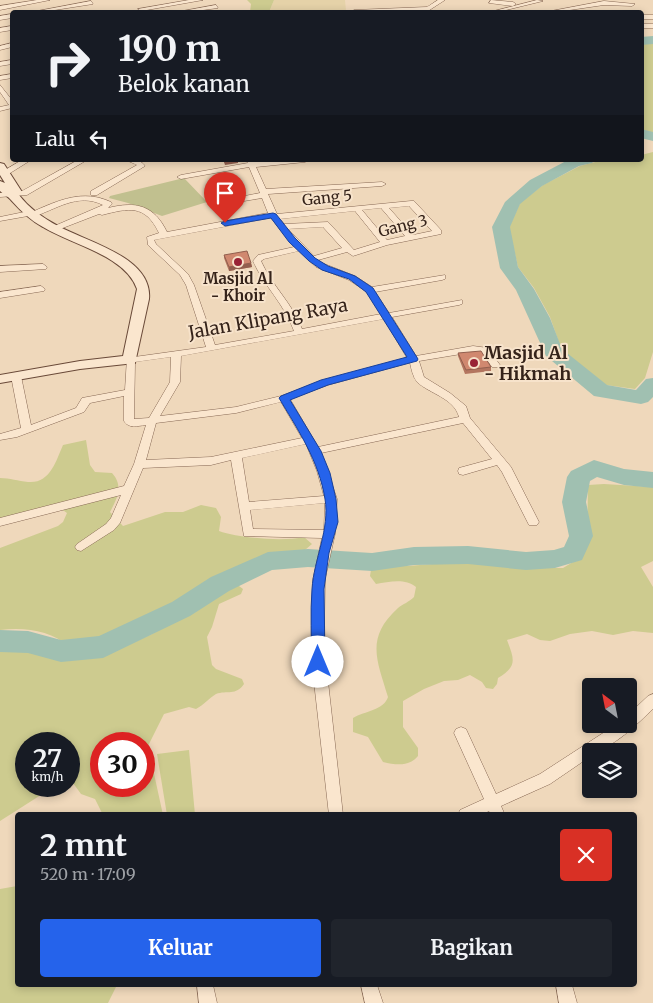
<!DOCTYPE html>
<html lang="id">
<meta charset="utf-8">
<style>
body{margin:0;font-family:Merriweather,serif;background:#20242c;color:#f1f3f6;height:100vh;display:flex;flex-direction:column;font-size:19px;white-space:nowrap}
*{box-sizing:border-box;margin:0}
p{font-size:16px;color:#9ea1a6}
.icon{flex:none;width:28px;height:28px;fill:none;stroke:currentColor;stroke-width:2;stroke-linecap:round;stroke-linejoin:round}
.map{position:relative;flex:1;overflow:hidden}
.drawer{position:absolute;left:15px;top:812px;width:622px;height:175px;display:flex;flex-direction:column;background:#171b24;border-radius:5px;box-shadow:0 2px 8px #0003}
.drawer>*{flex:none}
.banner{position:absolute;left:10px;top:10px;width:634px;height:152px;border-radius:5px;box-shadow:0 2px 8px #0003;background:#171b24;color:#f1f3f6;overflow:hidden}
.needle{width:32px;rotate:328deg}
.tools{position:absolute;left:582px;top:678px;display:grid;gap:10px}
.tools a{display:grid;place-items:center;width:55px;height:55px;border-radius:5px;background:#171b24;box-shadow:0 2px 8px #0003;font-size:25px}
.speed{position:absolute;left:15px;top:732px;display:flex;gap:10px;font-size:25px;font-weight:700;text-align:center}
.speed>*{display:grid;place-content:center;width:65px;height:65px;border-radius:50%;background:#171b24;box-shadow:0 2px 8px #0003;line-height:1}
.speed small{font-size:12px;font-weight:400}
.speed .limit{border:8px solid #d22;background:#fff;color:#111}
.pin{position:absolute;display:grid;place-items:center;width:42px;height:42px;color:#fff;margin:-51px -21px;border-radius:50% 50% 50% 0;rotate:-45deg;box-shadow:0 0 5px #0007}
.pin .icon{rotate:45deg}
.me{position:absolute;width:55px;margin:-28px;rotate:0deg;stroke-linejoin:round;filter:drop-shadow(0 0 4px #0008)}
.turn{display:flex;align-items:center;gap:18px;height:105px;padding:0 25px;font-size:22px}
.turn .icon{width:65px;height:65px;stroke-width:2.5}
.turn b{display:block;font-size:35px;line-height:42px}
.then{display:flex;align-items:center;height:48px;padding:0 25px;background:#0003;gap:10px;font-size:19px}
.round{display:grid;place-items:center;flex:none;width:52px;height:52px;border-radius:5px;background:#20242c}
.summary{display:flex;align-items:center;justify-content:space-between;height:85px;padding:0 25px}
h1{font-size:30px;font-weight:700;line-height:38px}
.cta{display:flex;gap:10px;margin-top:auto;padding:10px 25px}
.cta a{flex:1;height:58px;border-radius:5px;background:#2563eb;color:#fff;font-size:20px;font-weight:700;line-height:58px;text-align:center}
.cta a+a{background:#20242c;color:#f1f3f6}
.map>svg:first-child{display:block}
</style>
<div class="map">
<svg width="653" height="1003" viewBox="0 0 653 1003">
<rect width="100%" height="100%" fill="#efd8bb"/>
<path fill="#e5d2a8" d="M274,0H345L346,11L269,12Z"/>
<path fill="#cdcb8f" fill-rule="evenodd" d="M247,0H274L269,12H250L251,4Z
M641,43H653V133L641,129Z
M653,152V352L645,378L635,389L606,385L562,351L550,317L534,288L518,267L509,228L520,203L543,185L580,166L603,160H641V155Z
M86,440L90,465L95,472L112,473C124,486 117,499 110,512L123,526L165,512H183L201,505L216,508L221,517L219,531C239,538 283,542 304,537L312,544L305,550L270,557L248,564L162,611L99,641L69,647C51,630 24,627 0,630V548L58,526L63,522L67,513L54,504L0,519V478C10,478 18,481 28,482C50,484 56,461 63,445Z
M604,484L653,487V561L641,567L653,587V633L633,631L613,635L592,631L570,634L550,641L540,640L527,634L507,640C514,659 518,666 498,678L497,684L493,689L486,688L482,682L470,675L458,680L444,681L424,689L403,701V727L418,748V756C409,767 396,765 383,762L368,737L353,732V718C365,711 384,710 388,697C377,660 365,638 398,608C403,604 409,602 414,597L416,587C405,578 389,582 376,584L370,576L371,570L382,564L408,566L457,562L509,564L521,568H563L578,559L587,541L588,485Z
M235,583L243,589L241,594L219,604L212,627L207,637L212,665L216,669L242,679L244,684C236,696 227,690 216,694C209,698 204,705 196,709L189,707L164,714L148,746L163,815H103L95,799L81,794L73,783L69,782V744H26V786H55L0,821V651L25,650L68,656L91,654L132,643L152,634L228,584ZM101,744H144V786H101Z
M189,750L195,815H167L157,754Z
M17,886L18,985H117L108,1003H0V889Z"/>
<path fill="#c1c08f" d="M184,178L207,202L162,216L128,203L109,198L110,196Z"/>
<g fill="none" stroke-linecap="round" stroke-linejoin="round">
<path fill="#a0c0b1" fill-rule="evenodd" d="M653,36V44L641,45V37Z
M641,129L653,132V141L641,138Z
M568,160H595L592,163L579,166L542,186L520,204L510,227L518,267L534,289L550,318L562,349L607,385L636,390L646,379L653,378V397L648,402L641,404L594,396L546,356L516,290L500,268L492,227L505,202L530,180Z
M594,460L624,469L653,472V488L624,485L597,477L590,481L586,502L593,536L582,560L555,568L526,570L468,564L414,565L372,571L308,567L272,570L229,591L190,616L103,658L61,662L28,653L0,652V630L28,631L61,640L99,636L172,602L211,577L268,552L308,549L372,553L414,547L468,546L526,552L554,550L564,547L569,536L562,502L567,477L571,471Z"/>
<defs>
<path id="street" d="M37,0H50L0,10V6Z
M189,0H203L141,11L138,9Z
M438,0H445L428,11L351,12L354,10L427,7Z
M491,0L513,2L516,4L513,6L489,3Z
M537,0L543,1L498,12H490Z
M91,1L93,4L42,12H32Z
M604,1L635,4L632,6L604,5L556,12H546Z
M216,5L218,8L188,12H177Z
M12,14V18L0,20V16Z
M641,15H653V19H641Z
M641,24H653V28H641Z
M12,26V30L0,32V28Z
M12,43V47L0,50V46Z
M12,60V64L0,66V62Z
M12,74V78L0,80V76Z
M0,85L12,100V108L0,111V107L9,105L0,92Z
M22,160H31L7,175L0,173Z
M78,160H87L27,195L0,197V193L22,191Z
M126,160C134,160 140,159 145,166L97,195H91V191L137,165Z
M246,160H254L255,162L309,160L305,162L256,167L266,189L382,182L386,184L382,186L268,194L277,214L411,201H414L441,230V234L387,245L353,256L347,252L318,260L322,263L355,276L372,287L445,275V279L442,280L375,292L389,313L462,300V304L459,305L392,317L416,356L473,346L488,348L500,365L498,367H492L482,353L473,352L419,361L424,377L450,393L466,406L470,418L511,467L539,522L537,525H529L502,472L497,465L463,475L459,474L458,471L459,468L492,459L463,423L321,453L337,499L335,534L325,579L324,646L343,815H329L311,655L313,579L322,538L244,536L231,460L211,465L143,468L120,523L114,530L81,551L77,550L75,547L77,544L106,524L111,518L121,495L0,526V518L124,486L134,464L146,425C137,426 129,429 124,421V396L90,403L84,412L17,437L0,440V434L21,428L11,376L13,374L16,373L21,376L31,425L76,408L82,398L125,390L127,358L206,347L186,285L180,275L148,245L147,237L159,233C145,204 129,208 102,215L99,214L55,231H52V227L103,205C77,192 56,210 32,217L28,216L0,221V217L29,211L32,212C59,200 83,189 111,202L112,204L108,208C136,201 154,205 167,232L268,213L262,198L214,206L210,204L214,202L260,193L249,167L181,179L177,177L181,175L248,163ZM409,206L432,231L413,235L389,208ZM381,208L405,236L387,240L362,210ZM355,211L380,242L354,250L328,222L284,224L280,219ZM271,218L294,247L258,255L253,261C264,286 285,305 294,331L215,345L194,285L188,274L156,244L154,240ZM323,227L342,248L314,256L288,229ZM299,251L316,267L349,280L367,292L381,314L302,329C293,304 272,286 261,261L264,259ZM384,319L407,358L322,381L281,396L236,407L160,416L180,382L181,356ZM171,357L170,382L149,418L134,419L135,362ZM410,363C411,368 413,377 417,382C430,394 454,398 459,417L318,447L290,399L328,385ZM281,402L302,438L211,457L146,460L156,423L236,413ZM306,444L317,471L324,496L249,502L242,458ZM325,503L324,530L253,529L250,510Z
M43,264L47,267L46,269L0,272V266Z
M41,286L45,289L44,291L0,298V292Z
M653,694V709C639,722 611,751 591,751V756L550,784L501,806L505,815H491L489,811L481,815H458L460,810L484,799L454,733L456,729L461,727L466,729L496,794L540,774L617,724H629V714L648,696Z
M197,985H213L217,1003H199Z
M361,985H377L383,1003H365Z
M556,985H572L577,1003H559Z"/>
<path id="secondary" d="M0,163L4,164L22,192L19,195C29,208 43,218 58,226C87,242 153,257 149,299L135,363L80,369L0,383V375L80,361L123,356L137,289C125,255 72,245 43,227C30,220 21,211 11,200C8,196 4,195 0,191V181L5,183L0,175Z"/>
</defs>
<use href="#street" stroke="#876854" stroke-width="1"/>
<use href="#secondary" stroke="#694938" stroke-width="2"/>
<use href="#street" fill="#fae6ce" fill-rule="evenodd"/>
<use href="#secondary" fill="#fae6ce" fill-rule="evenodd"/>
</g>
<path fill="#b3755f" d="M224,255L251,263L252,267L229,271L224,258Z
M458,353L491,367V371L465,374L458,356Z"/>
<path fill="#925f4e" d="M235,160H238V163L225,165L224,162Z
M251,263L252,267L229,271V267Z"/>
<path fill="#d0886f" stroke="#925f4e" d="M223,160H235L224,162Z
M247,251L251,263L229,267L224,255Z
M481,351L491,367L466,370L458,353Z"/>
<path fill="#2563eb" stroke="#184099" d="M273,213L276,214L295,238L315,258L328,266L355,276L373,288L418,359L417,361L328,385L290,400L321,451L330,473L336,499L338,522L329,553L324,589L325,662L323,666L318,667L313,666L311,662C312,638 310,613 312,589C314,559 330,529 325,499C319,461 298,430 279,398L281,396L321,380L407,357L366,292L349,279L322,270L309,261L289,242L271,218L225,226L221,223L225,221Z"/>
<g fill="#992235" stroke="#f7e3cb" stroke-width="2">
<circle cx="238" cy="262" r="5"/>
<circle cx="474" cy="363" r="5"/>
</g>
<g text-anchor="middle" stroke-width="4" stroke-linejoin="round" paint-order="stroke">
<g font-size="15" fill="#35231a" stroke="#f7e3cb">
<text transform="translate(327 198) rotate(-6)" y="5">Gang 5</text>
<text transform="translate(403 226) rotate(-14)" y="5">Gang 3</text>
</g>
<g font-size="15" font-weight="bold" fill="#35231a" stroke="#f7e3cb">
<text x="238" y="284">Masjid Al<tspan x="238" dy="17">- Khoir</tspan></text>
</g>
<g font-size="18" fill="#35231a" stroke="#f7e3cb">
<text transform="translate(268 319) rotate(-10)" y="6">Jalan Klipang Raya</text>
</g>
<g font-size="18" font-weight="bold" fill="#35231a" stroke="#f7e3cb" text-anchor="start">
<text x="484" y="359">Masjid Al<tspan x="484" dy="21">- Hikmah</tspan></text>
</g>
</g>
</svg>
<div class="tools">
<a><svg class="needle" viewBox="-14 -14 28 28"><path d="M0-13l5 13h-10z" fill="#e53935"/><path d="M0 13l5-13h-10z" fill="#9ea1a6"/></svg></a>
<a><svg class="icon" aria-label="layers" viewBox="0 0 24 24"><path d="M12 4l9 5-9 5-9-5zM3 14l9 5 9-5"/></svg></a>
</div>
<div class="speed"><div>27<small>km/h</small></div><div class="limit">30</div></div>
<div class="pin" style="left:225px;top:223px;background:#d93025"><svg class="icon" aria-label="arrive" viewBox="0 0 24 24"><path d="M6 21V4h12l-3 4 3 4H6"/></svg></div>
<svg class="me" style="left:318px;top:662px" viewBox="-20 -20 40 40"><circle r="19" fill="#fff"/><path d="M0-13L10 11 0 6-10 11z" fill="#2563eb"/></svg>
<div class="banner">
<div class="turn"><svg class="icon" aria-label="right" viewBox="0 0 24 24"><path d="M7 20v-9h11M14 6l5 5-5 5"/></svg><div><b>190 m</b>Belok kanan</div></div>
<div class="then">Lalu<svg class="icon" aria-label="left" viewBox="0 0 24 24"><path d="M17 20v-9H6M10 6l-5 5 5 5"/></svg></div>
</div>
<section class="drawer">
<div class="summary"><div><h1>2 mnt</h1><p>520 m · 17:09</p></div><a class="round" style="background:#d93025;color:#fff"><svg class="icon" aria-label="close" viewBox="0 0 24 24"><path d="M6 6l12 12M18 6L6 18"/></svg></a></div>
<div class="cta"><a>Keluar</a><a>Bagikan</a></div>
</section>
</div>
